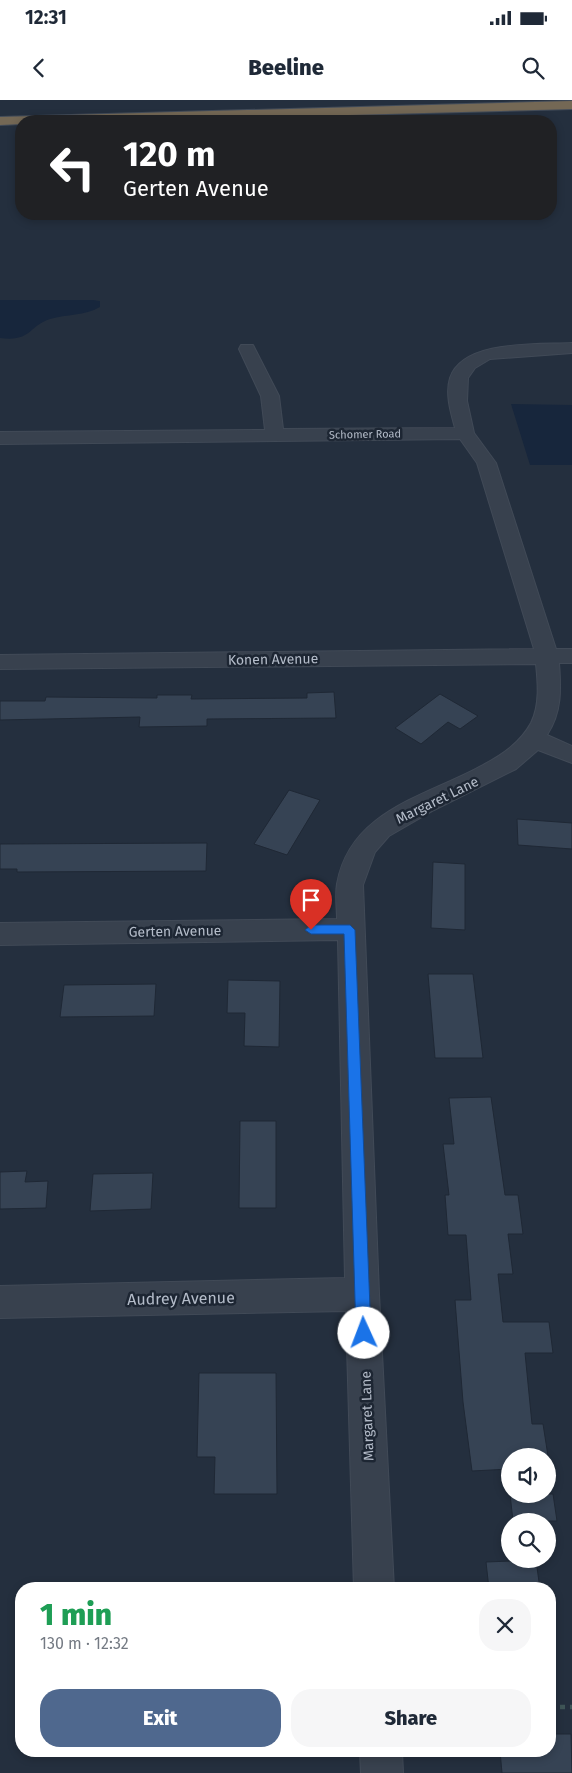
<!DOCTYPE html>
<meta charset="utf-8">
<style>
body{margin:0;font-family:"Fira Sans",sans-serif;background:#f6f6f7;color:#1f2937;height:100vh;display:flex;flex-direction:column;font-size:19px;white-space:nowrap}
*{box-sizing:border-box;margin:0}
p{font-size:16px;color:#747a83}
.icon{flex:none;width:28px;height:28px;fill:none;stroke:currentColor;stroke-width:2;stroke-linecap:round;stroke-linejoin:round}
.map{position:relative;flex:1;overflow:hidden}
.details{position:absolute;left:15px;top:1482px;width:541px;height:175px;display:flex;flex-direction:column;background:#fff;border-radius:20px;box-shadow:0 2px 8px #0003}
.details>*{flex:none}
.top-card{position:absolute;left:15px;top:15px;width:542px;height:105px;border-radius:20px;box-shadow:0 2px 8px #0003;background:#202124;color:#fff;overflow:hidden}
.fabs{position:absolute;left:501px;top:1348px;display:grid;gap:10px}
.fabs a{display:grid;place-items:center;width:55px;height:55px;border-radius:50%;background:#fff;box-shadow:0 2px 8px #0003;font-size:25px}
.pin{position:absolute;display:grid;place-items:center;width:42px;height:42px;color:#fff;margin:-51px -21px;border-radius:50% 50% 50% 0;rotate:-45deg;box-shadow:0 0 5px #0007}
.pin .icon{rotate:45deg}
.me{position:absolute;width:55px;margin:-28px;rotate:358deg;stroke-linejoin:round;filter:drop-shadow(0 0 4px #0008)}
.turn{display:flex;align-items:center;gap:18px;height:105px;padding:0 25px;font-size:22px}
.turn .icon{width:65px;height:65px;stroke-width:2.5}
.turn b{display:block;font-size:35px;line-height:42px}
.round{display:grid;place-items:center;flex:none;width:52px;height:52px;border-radius:20px;background:#f6f6f7}
.head{display:flex;align-items:center;justify-content:space-between;height:85px;padding:0 25px}
h1{font-size:30px;font-weight:800;line-height:38px;color:#1e9e55}
.button{display:flex;gap:10px;margin-top:auto;padding:10px 25px}
.button a{flex:1;height:58px;border-radius:20px;background:#4f688e;color:#fff;font-size:20px;font-weight:800;line-height:58px;text-align:center}
.button a+a{background:#f6f6f7;color:#1f2937}
.status{display:flex;justify-content:space-between;align-items:center;height:35px;padding:0 25px;background:#fff;direction:ltr}
.status svg{height:14px;fill:currentColor}
header{display:flex;justify-content:space-between;align-items:center;height:65px;padding:0 25px;background:#fff;font-size:22px;font-weight:800}
.map>svg:first-child{display:block}
</style>
<div class="status"><b>12:31</b><svg viewBox="0 0 49 12"><path d="M0 12V9h3v3zM5 12V6h3v6zM10 12V3h3v9zM15 12V0h3v12zM26 1h20v11H26zM47 4h2v5h-2z"/></svg></div>
<header><svg class="icon" aria-label="back" viewBox="0 0 24 24"><path d="M15 5l-7 7 7 7"/></svg>Beeline<svg class="icon" aria-label="search" viewBox="0 0 24 24"><circle cx="10" cy="10" r="6"/><path d="M15 15l6 6"/></svg></header>
<div class="map">
<svg width="572" height="1673" viewBox="0 0 572 1673">
<rect width="100%" height="100%" fill="#242f3e"/>
<path fill="#17263c" d="M0,200H93L100,201V207C84,216 67,214 50,219C28,226 32,242 0,238Z
M511,304L572,305V365H530Z"/>
<path fill="#364354" stroke="#1f2835" d="M334,592L336,618L207,619V626L139,627L140,617L0,620V601H45L46,597L157,598V595H192L191,599L307,598V593Z
M440,594L478,616L460,629L448,622L421,644L395,628Z
M289,690L320,700L287,755L254,744Z
M517,719L572,723V749L518,745Z
M207,743L206,771L17,772V769H0V744Z
M433,762L465,764V830L431,828Z
M428,874H473L483,958H435Z
M228,880L280,881L279,947L244,946L245,913H227Z
M156,884L154,916L60,917L64,885Z
M491,997L505,1095H518L523,1134H508L513,1174H498L503,1222H549L553,1253H525L532,1324H543L548,1356H510V1369L472,1371L463,1302L455,1200H471L466,1135H448L445,1095H449L443,1044H454L449,998Z
M240,1021H276V1108H239Z
M27,1071L25,1082L48,1081L46,1108L0,1109V1072Z
M153,1073L151,1109L90,1111L93,1074Z
M199,1273H276L277,1394H214L215,1357H197Z
M510,1394H553L557,1421H513Z
M536,1460L540,1489H489L486,1462Z
M550,1634H571L572,1673H502L500,1651H550Z"/>
<g fill="none" stroke-linecap="round" stroke-linejoin="round">
<defs>
<path id="minor" d="M572,243V253L490,259L475,268L468,278L467,301L474,333L496,363L556,549H572V563H559C561,589 562,612 547,635L572,646V663L538,650L516,669L434,710L389,736L375,752L363,785L379,1194L394,1489H354L346,1211L0,1218V1186L345,1178L338,840L0,845V823L337,819C337,808 335,795 337,784C350,710 427,696 483,665C502,655 520,643 531,623C540,605 538,583 536,564L0,569V555L534,549L477,363L460,339L0,344V332L265,330L261,296L239,249L241,245H253L255,249L279,296L283,329L455,328C451,313 445,294 450,278C463,239 539,245 572,243Z
M360,1651H402L403,1673H361Z"/>
<path id="highway" d="M572,1V9L128,21H21V24L0,25V17Z"/>
</defs>
<use href="#minor" stroke="#414a57" stroke-width="2"/>
<use href="#highway" stroke="#434c59" stroke-width="2"/>
<path stroke="#3f5557" stroke-width="4.5" stroke-dasharray="5 5" stroke-linecap="butt" d="M550,1607H572"/>
<use href="#minor" fill="#38414e" fill-rule="evenodd"/>
<use href="#highway" fill="#746855" fill-rule="evenodd"/>
</g>
<path fill="#1a73e8" stroke="#114b97" d="M311,825H350L355,830L371,1233L369,1238L364,1240L359,1238L356,1233L344,834H311L305,830Z"/>
<g text-anchor="middle" stroke-width="5" stroke-linejoin="round" paint-order="stroke">
<g font-size="11" fill="#b4bcc9" stroke="#1d2633">
<text transform="translate(365 334) rotate(-1)" y="4">Schomer Road</text>
</g>
<g font-size="14" fill="#b4bcc9" stroke="#1d2633">
<text transform="translate(273 559) rotate(-1)" y="5">Konen Avenue</text>
<text transform="translate(437 700) rotate(-26)" y="5">Margaret Lane</text>
<text transform="translate(175 831) rotate(-1)" y="5">Gerten Avenue</text>
<text transform="translate(367 1316) rotate(-92)" y="5">Margaret Lane</text>
</g>
<g font-size="16" fill="#b4bcc9" stroke="#1d2633">
<text transform="translate(181 1198) rotate(-1)" y="6">Audrey Avenue</text>
</g>
</g>
</svg>
<div class="fabs">
<a><svg class="icon" aria-label="sound" viewBox="0 0 24 24"><path d="M4 9h4l5-4v14l-5-4H4zM17 9q2 3 0 6"/></svg></a>
<a><svg class="icon" aria-label="search" viewBox="0 0 24 24"><circle cx="10" cy="10" r="6"/><path d="M15 15l6 6"/></svg></a>
</div>
<div class="pin" style="left:311px;top:830px;background:#d93025"><svg class="icon" aria-label="arrive" viewBox="0 0 24 24"><path d="M6 21V4h12l-3 4 3 4H6"/></svg></div>
<svg class="me" style="left:364px;top:1233px" viewBox="-20 -20 40 40"><circle r="19" fill="#fff"/><path d="M0-13L10 11 0 6-10 11z" fill="#1a73e8"/></svg>
<div class="top-card">
<div class="turn"><svg class="icon" aria-label="left" viewBox="0 0 24 24"><path d="M17 20v-9H6M10 6l-5 5 5 5"/></svg><div><b>120 m</b>Gerten Avenue</div></div>
</div>
<section class="details">
<div class="head"><div><h1>1 min</h1><p>130 m · 12:32</p></div><a class="round"><svg class="icon" aria-label="close" viewBox="0 0 24 24"><path d="M6 6l12 12M18 6L6 18"/></svg></a></div>
<div class="button"><a>Exit</a><a>Share</a></div>
</section>
</div>
